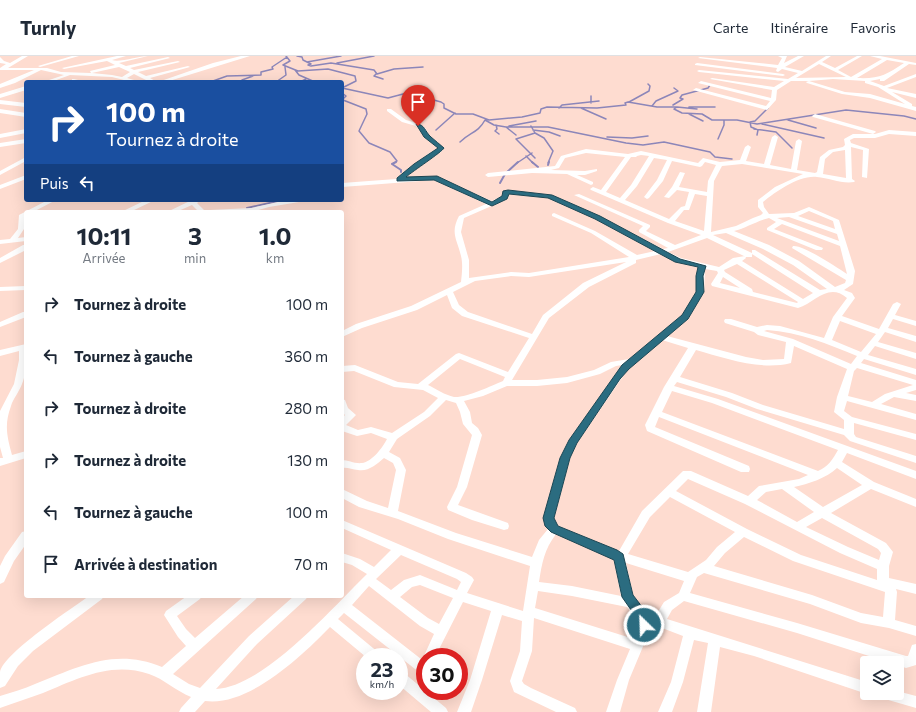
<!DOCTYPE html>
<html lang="fr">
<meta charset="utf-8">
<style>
body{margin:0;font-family:Commissioner,sans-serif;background:#f6f6f7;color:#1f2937;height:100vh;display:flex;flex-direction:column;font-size:15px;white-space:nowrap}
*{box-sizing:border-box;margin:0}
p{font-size:13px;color:#747a83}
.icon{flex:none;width:22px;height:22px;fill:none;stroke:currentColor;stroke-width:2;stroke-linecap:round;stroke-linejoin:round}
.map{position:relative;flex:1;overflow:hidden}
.drawer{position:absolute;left:24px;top:154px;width:320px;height:388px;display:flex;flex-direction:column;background:#fff;border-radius:4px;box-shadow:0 4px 16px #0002}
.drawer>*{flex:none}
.banner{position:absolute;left:24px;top:24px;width:320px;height:122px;border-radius:4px;box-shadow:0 4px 16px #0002;background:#1a4fa0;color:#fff;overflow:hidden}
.buttons{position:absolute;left:860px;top:600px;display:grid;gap:8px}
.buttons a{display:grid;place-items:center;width:44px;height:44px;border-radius:4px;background:#fff;box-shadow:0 4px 16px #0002;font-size:20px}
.speed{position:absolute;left:356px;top:592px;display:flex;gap:8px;font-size:20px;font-weight:700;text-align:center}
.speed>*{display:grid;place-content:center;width:52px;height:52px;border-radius:50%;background:#fff;box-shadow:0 4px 16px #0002;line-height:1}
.speed small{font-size:10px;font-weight:400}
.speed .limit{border:6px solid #d22;background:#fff;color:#111}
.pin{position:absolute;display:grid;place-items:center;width:34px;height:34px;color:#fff;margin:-41px -17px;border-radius:50% 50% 50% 0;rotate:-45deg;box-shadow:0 0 4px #0007}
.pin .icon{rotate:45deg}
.me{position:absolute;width:44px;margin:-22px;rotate:336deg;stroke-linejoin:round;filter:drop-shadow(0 0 3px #0008)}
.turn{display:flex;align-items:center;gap:14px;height:84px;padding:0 16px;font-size:18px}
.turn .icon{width:52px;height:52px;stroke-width:2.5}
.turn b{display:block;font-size:28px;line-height:34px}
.then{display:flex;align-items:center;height:38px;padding:0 16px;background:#0003;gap:8px;font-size:15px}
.eta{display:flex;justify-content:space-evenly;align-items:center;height:68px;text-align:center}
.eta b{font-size:24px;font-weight:700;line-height:28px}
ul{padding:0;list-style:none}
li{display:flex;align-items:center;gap:12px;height:52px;padding:0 16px}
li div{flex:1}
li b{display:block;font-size:15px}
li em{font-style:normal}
header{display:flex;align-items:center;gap:24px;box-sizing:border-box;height:56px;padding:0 20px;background:#fff;border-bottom:1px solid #e0e1e3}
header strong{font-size:19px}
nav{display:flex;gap:22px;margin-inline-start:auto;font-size:14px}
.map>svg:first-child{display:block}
</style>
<header>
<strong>Turnly</strong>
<nav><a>Carte</a><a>Itinéraire</a><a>Favoris</a></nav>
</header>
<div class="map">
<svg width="916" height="656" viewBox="0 0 916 656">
<rect width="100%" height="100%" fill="#fedcd0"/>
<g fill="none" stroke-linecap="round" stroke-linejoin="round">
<path stroke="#8c86b9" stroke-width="1.5" d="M286,0L290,5L283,9L298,15L328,13L355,20L356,25L342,32L388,42L403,38H412L441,46L444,48V52L456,58H473L489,64L522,61L540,57L541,53L547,51L597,52L626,49L625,47L628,46L657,51H677L674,53L682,57L702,58L712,64H737L757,68L846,54L904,60L916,63
M297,0L302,1L303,4L311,8L308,9L311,10L331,7L374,14L377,18L394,13L423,11
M307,6L341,0
M337,7L374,0
M295,14L299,19L315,26
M376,18L374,20L383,23
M242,24L253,20
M213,25L227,20L261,19V16L273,13L272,11L287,1
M276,26L286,19L285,11
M300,26L306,23
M342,37L346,40L342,44
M591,40V47
M343,44L366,53L367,58L359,75L369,87L390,96L397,105L394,107
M629,46L649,35L650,30L648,28
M673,49L683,43L680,42L682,39L708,32L710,29
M652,50L656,45L678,35L674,32
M677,51L697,53
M689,51H715
M559,52L562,49L599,45
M581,52L606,63
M689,58L703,65
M788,64L816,72
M762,68L824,82
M496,69L497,73L495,75L499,78
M509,70L536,65
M531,70L535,77L516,83L535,102
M506,71L516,79
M754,73L776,76L792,92
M436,74L455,57
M533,74L549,76L560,80
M535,77L544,82L553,95L548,107
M757,79L758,74L751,71L750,66L755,65L768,52
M607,81L632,82L648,80
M718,83L724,69V64
M460,86C470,76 478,77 485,64L494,69L506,71H548L626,87L643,89L664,86L710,96L715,101L732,103
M526,100L533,107
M517,107L532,97"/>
<path stroke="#8c86b9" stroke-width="2" d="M396,106L392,108L401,114V116
M532,106L538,111
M548,109L549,106
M500,127L505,118L518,106
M247,152L283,144"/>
<path fill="#fff" fill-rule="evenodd" d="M22,0H28L8,12H47L61,16L91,17L90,15L115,9L107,5L64,13L62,12L117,0H126L112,4C119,7 139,0 148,0L119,7L126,10L168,1L170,2L130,12L134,14L178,5L180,6L138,16L146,20L188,10L190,11L150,22L157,26H150L134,18L127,22L141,26H132L112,21L70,19L51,26H43L64,19L41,14L15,27L0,32V28L34,14H0V12L6,8L0,7V1L4,5L10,7ZM119,11L130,16L122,21L112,19L92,17Z
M72,0H79L40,11L38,10Z
M241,0H250L166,26H158L213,7Z
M778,0H787L784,7L798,0H804L785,11L802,15L826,0H831L822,6L835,12L857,0H862L838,14L851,21L882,3L870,0H880L916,7V9L909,8L884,25H880V23L870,25L884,30L916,18V21L887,32L916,38V42L892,36L912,48V50L916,51V55L870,42L842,38L807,27L806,26L809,25H791L777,34L776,44L767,54L693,34L696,32L766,50L770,45L698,27L701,25L771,42L772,34L710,23L712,22L774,31L784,25L699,16L697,15L699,14L788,23L798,17L782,13L778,16L776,15L777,12L698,2L700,1L778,9L782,2ZM887,4L904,7C886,19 879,23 857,22ZM819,8L846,21L796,22ZM833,23L865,25V27L878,31L905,48L870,38L845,36L809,25Z
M697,7L783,18L785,19L783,20L695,9V8Z
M74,23L82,25L83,26L72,25V23Z
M26,30V34L0,42V38Z
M0,44L26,47V51L0,48Z
M0,53L26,57V61L0,57Z
M387,53H391L406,64L420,68L426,73L429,79L444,92L441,96L432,100L404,122L437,121L492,145L502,140L503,136L508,134L552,139L600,161L663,193L668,192L639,176V174L643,170L574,139L579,138L650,169V171L646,175L675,189L701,179L668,167L591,134L590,133L593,131L601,134L625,101L586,97L565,102L559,112L551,114L585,115L597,113V115L585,119H577L593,126V128L591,129L567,118L532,117L488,121L485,119L488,117L555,110L561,100L586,93L628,98L641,95L698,107L703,102L720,106L740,104L745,91L748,89L751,91L746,105L764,108L772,81L775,79L778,81L770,109L791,113L796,85L799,83L802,85L797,114L815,117L817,116L820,101L829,94L843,91L845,89L844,83L853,78H875L889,74L916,76V80L889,78L875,82H854L850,84L851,87L869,93L867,122L862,121L863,94L851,91L852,123L855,125L854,126C842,128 829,122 817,121C799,119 777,135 763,146L764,151L769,158L794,157L809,151L839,164L855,215L853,228L844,234L852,237L855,242L842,260L879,273L893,248L897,246L901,248L895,259L916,265V270L893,263L888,272L916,280V286L885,276L878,286L916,297V303L875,290L868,299L916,313V319L864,303L861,307L916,324V334L906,337L916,339V345L894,341L881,348L916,358V364L847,345L844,355L852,361L916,378V384L854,367V378L856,381L916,400V407L850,385L844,379L757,353L726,341L677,326L674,330L718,343L916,415V423L847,397L842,406L874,426L916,443V451L871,433L831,457L886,487L893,496L889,510V522L916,528V538L896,533L897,536L895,564L916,570V580L889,572L861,567L810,548L704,517L697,521L690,537L797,567L906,600H908L912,589L916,588V609L906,612L897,609V607H891L797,577L684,545L672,554L667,563L867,626V637H869L867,638L754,600L720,591L711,656H697L708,587L694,584L683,626L672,656H658L671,626L683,580L649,567L647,581L629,624L620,656H606L617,624L630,593L534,562L532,595L522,625L524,628L531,632L575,652L577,656H556L514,636L510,625L520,595L522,565L502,559L482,624L471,656H457L470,624L491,555L463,546L435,601H425V614L419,615L415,613L344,557L338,563L379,597L381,601H366L330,571C302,600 248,651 205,645L195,656H179L181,652L191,641C176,635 164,623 149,618C111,605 77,623 43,637C29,642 14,647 0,652V640C12,636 24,633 35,628C78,611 115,591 162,611L186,590L178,581L164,559L166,555L187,540H202L200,543L177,560L186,573L195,582L244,540H258L256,543L173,618L189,628L200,632L249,580L294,540H308L306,543L257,588L216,633C264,631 333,551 367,518L352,509L342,506V497L360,503L374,511L391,494L342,472V464L466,517L472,521L474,524L467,537L523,555L530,510L448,483L398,463L359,451L342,442V433L367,445L388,452L396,414L393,407L384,402C377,408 368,416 358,414C352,414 348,411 342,412V404C348,404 355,408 362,407C372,406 383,391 387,383L371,377L357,380L342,375V362L345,359L342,356V343L345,344L348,352L356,359L346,369L358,374L371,371L392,377L424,356L438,342L423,334L394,331L354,315L342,316V310L355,309L398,326L418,328L456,298L459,297L508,316L529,282L462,260L452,252L447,239L417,254L362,272L342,281V275L356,268L411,250L461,226C462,217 463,208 461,200C457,183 450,177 459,160L486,148L434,124L342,131V127L396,123L428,98L438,92L424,81L421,75L416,70L402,66L387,55ZM845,94L846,122L823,118L825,103L833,96ZM641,99L649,100L631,129L620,142L606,136L631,101H636L637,100ZM654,102L667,104L657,124L644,141L647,143L649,142L663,125L672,105L700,111L702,110L705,106L716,109L708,125L707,136L679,131L685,117L680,116L672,131L664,141L669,142L677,134L689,136L685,150L681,151L669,163L625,144L637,130ZM742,108L803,118L775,131L758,144V151L763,157L761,159L753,162L736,170L711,176L714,125L722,110ZM508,138L549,142L596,163L655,195L637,199L595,175L554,157L552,158V160L591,177L629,201L529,217L511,216L469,222V204L461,176L464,162L503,145L508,141ZM695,138L707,140L704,175L675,165L684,154H689ZM809,155L833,165L835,173L798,160ZM789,161L837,178L839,185L777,162ZM769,162L776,166L767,172V174L816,194H822L823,192L774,173L782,168L840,190L847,218C836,211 804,189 793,190L792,192L846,224L845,227L835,231L799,205L769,189L734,175C746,172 756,165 769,162ZM726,177L763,193L793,209L827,233L820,234L755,194H752V198L813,237L803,243L742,205L746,202L745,200L733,202L719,211L681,202L668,196L707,182L746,201H752V197L713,179ZM661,198L675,206L698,211L696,220V236L682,260L629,303L611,306L594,314L567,321L537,324H512L549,262L589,231L636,207V204ZM626,206L583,227L543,259L532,278L468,256L459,249L453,236L475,225L511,220L529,221ZM737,208L798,246L797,247L753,236L752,233L725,216L724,214ZM705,213L717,215L718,217L711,228L712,230L798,252C815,247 828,226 847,242L833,261L824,282L780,270L767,269L757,271L731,263H725L724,265L725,267L754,276L758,279L786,286L784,303L763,304L746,301L667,280L688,263L704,236ZM723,221L740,232L720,227ZM840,265L876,278L861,296L832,284ZM767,274C799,276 828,288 857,300L851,308L793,283L764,275ZM662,284L688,292L664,331L645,369L647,375L741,416H749L750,413L749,410L655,371L659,361L808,419L799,423L759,430L748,440L691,415H683L642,455L619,495L558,470L554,466V463L570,402L577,387L628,313ZM794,290L847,313L837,341L834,356L844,364V373L763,349L732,337L680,321L696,294C725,302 760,315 791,307ZM460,303L505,321L503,325C491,330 466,342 454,341C445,339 436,333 428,329ZM622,309L568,386L560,402L544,463V467L548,473L539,484L532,501L456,477L398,455L406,414L400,402L389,396L397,383L430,360L446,344L456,347L460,356L463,368L472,379L457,431L447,451L448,454L472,464L504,474L508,473L509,470L508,467L458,449L467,431L482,379L478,372L472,367L470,356L464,345L483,340L507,330H537L567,327L600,318L616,310ZM857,312L913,329L885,338L872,346L848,340L854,315ZM672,335L712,347L838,394C833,403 828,411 818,415L662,356ZM837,412L862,429L823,451L794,431C808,428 827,422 837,412ZM688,423L745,448L840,497L877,513V524L801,499L747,473L676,435ZM782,433L814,456L797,466L757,444L766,436ZM670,441L735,476L717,491L706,504L688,516L628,498L650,461ZM822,462L878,493L881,497L879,504L848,491L806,471ZM556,478L609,500L614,504L621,540L572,530L539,526C542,507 544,494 556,478ZM744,481L793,505L885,536L883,561L861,557L812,539L714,510L725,497ZM401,499L457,523L461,526L457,534L420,519L404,524L391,534L376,523ZM626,507L684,525L679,537L664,546L656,559L644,555L637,544L633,539ZM420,529L453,542L439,568L428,562L400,541L412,531ZM369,530L420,570L434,578L423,602L421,603L352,549ZM538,535L572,540L627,551L637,564L634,583L535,552Z
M815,58L875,75L876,76L873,78L813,61L812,60Z
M26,73V77L0,82V78Z
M26,83V87L0,91V87Z
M26,101V105L0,119V115Z
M26,119V123L0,133V129Z
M48,144H56L33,156H26V160L24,161V173L18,182L26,181V185L0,188V184L10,183L18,173L19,159Z
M146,144H155L130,156H121Z
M192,144H201L197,147L206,156H199L192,149L176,156H167Z
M287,144H302L299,146L269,151L251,156H207L210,154L251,152Z
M23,189H26V194L0,207V202Z
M26,230V234L0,235V231Z
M23,256H26V261L0,271V266Z
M26,288C26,302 27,316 22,328C19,336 13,343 11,350C4,369 7,380 12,399L26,395V402L0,410V402H3L0,391V355L14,328L19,304V295L0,300V294Z
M26,475V488L14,505L4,526L0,528V510L5,500L22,476Z
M89,540H104L102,543L33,595L18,610L5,630L0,632C0,627 0,621 0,616C4,597 71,553 89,540Z
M399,615L404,617L446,652L448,656H431L399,629Z
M897,635L916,640V652L878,641L876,637H897Z"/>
</g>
<path fill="#2b6c80" stroke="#1c4653" d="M416,68C425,68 425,76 431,81C435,85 440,88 444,92C442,96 413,115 406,121L437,120L492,146L502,140L503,135L508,134L552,139L600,160L680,203L706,210L703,220L704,236L688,263L629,313L620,323L577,387L570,402L554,462L558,470L617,494L623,498L633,539L646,556L650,569L648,573L644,574L640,573L636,561L622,541L614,504L551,476L545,470L543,462L560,402L569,384L622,309L682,259L696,236V220L698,211L675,206L595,163L548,142L509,138L507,143L492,150L434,124L397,125V122L414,108L438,92L424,81Z"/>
</svg>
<div class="buttons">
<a><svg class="icon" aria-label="layers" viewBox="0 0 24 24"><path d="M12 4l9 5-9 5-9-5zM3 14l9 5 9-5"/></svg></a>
</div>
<div class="speed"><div>23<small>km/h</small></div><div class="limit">30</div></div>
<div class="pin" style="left:418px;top:70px;background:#d93025"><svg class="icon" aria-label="arrive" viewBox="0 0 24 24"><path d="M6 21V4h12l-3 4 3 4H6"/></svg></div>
<svg class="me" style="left:644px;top:569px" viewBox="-20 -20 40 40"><circle r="17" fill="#2b6c80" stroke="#fff" stroke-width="3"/><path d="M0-11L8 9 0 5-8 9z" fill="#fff"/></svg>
<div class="banner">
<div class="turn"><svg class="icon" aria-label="right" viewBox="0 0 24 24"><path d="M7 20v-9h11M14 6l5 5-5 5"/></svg><div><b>100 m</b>Tournez à droite</div></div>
<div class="then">Puis<svg class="icon" aria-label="left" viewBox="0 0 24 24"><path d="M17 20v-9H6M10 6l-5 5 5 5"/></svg></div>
</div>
<section class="drawer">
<div class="eta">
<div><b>10:11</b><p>Arrivée</p></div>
<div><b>3</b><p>min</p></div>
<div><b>1.0</b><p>km</p></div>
</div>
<ul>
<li><svg class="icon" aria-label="right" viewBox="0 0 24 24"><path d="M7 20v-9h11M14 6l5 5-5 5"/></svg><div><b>Tournez à droite</b></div><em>100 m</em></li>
<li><svg class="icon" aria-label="left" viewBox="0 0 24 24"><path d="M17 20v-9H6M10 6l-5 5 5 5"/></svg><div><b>Tournez à gauche</b></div><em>360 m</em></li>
<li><svg class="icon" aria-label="right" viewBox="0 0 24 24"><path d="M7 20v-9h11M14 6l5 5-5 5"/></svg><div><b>Tournez à droite</b></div><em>280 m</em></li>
<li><svg class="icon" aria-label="right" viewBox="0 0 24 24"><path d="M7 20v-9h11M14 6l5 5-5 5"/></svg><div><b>Tournez à droite</b></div><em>130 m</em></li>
<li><svg class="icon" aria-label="left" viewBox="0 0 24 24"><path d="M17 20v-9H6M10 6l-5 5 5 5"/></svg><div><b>Tournez à gauche</b></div><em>100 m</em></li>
<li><svg class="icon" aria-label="arrive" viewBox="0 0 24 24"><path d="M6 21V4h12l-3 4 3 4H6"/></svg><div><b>Arrivée à destination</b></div><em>70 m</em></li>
</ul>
</section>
</div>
